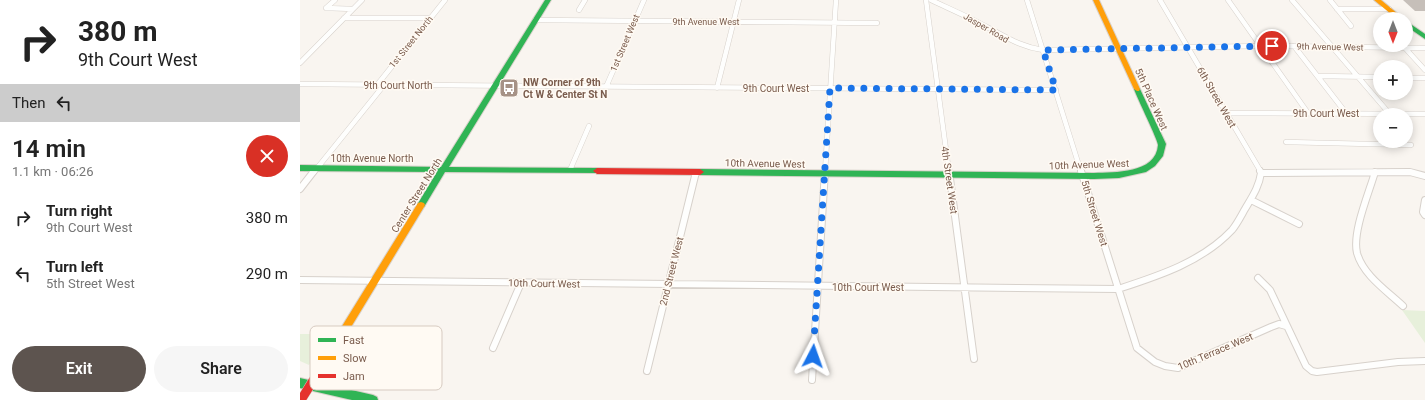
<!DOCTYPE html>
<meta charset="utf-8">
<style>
body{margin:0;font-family:Roboto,sans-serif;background:#f6f6f6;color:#222;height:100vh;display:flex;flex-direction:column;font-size:15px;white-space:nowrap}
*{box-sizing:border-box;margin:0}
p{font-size:13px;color:#767676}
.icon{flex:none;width:22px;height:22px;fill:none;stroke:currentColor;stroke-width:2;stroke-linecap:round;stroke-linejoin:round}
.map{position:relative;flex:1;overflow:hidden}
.details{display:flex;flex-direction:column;background:#fff;width:300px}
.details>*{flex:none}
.top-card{background:#fff;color:#222;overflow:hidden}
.needle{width:26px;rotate:180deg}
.buttons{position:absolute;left:1073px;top:12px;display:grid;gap:8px}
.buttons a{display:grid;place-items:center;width:40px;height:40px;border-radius:50%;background:#fff;box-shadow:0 2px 10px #0003;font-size:20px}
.pin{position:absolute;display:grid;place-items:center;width:34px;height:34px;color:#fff;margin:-17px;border:2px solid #fff;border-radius:50%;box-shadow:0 1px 4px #0007}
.me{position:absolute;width:44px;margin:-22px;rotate:4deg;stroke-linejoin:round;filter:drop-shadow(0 0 3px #0008)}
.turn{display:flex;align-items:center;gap:14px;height:84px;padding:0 12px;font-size:18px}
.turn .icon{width:52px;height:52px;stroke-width:2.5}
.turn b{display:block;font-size:28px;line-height:34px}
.then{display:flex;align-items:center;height:38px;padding:0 12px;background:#0003;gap:8px;font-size:15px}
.round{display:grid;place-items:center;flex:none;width:42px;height:42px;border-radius:21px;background:#f6f6f6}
.summary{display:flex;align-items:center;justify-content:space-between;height:68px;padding:0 12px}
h1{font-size:24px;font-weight:600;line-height:30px}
.primary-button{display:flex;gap:8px;margin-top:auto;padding:8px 12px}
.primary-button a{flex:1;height:46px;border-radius:24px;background:#5d544f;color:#fff;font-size:16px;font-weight:600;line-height:46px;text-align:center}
.primary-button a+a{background:#f6f6f6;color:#222}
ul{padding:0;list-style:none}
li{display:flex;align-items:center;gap:12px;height:56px;padding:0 12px}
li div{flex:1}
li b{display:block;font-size:15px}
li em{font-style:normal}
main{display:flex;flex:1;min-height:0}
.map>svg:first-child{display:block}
</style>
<main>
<section class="details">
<div class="top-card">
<div class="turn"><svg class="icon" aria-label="right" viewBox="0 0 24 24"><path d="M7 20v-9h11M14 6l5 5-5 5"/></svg><div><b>380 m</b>9th Court West</div></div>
<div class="then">Then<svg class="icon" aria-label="left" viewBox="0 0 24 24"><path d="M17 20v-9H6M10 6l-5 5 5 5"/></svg></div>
</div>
<div class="summary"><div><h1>14 min</h1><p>1.1 km · 06:26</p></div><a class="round" style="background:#d93025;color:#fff"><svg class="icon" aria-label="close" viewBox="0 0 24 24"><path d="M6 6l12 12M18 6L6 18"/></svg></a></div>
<ul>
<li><svg class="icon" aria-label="right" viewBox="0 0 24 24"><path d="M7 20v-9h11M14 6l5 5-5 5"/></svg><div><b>Turn right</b><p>9th Court West</p></div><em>380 m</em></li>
<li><svg class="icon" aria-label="left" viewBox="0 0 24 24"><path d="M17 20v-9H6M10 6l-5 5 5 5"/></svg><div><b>Turn left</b><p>5th Street West</p></div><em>290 m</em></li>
</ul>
<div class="primary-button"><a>Exit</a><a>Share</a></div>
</section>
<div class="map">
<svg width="1125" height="400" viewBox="0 0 1125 400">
<rect width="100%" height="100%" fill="#f9f5f0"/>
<path fill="#e7f0db" d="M1102,310L1125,311V343Z
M0,334H28L9,365L0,361Z"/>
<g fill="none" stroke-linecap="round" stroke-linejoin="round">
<defs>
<path id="street-far1" d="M626,0L649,172
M631,0C650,9 669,17 687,27C706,37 721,47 743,50L961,46L1125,48
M727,0L781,172
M860,0L961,172
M928,0L1008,113
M992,0L1089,113
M1030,0L1051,26
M26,8L53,9
M26,8L35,0
M1037,9H1089
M279,10L285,0
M44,18H130
M235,20L577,23
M994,46L1046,113
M1105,48L1125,70
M0,63L62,0
M1018,76L1080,77
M1106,78H1125
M0,84L756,90
M77,85L145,0
M306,87L344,0
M417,88L439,0
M926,113L1125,114
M986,142L1111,145
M270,170L289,126
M14,172L84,85
M525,172L536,0
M1088,172H1111"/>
<path id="street" d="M649,171L674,359
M781,171L837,348L855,362L865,366L878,368L971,327L979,324L986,326
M960,171L961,173
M1075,172C1069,193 1052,232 1057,253C1063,275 1087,291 1103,306
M961,173L1110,172L1125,176
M0,189L14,171
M951,200L999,224
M1125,200L1123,212L1125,215
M958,278L970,290L1006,366L1012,371L1017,372L1098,362L1125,361
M0,280L818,289C858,276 902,262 932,230C937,224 941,216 945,209C952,197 959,187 961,173
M193,348L221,283
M347,371L396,172
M512,380L525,171"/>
<path id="fast" d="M245,0H251L149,167L297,168L301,171L300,173L145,172L124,207H118L117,205L137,172L0,171V165L141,167Z
M1106,21L1125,34V39L1106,26Z
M835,87H837L840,89L866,144L863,156L855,166L846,172L819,178L794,179L400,175L396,172L400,169L794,173C814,172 856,174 858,145C858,140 837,98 834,89Z
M0,378L73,395L77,397L78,400H52L0,388Z"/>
<path id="slow" d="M793,0H799L840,89L839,91H837L834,89Z
M1074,0H1081L1104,19H1097Z
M121,202L124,203L125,205L124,207L34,355L31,356L28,355L26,352L28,349L118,203Z"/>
<path id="jam" d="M297,168L400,169L404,172L400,175L297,174L293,171Z"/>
</defs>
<use href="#street-far1" stroke="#d7d1cb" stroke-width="5.5"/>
<use href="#street" stroke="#d7d1cb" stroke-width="8"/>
<use href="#fast" stroke="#d9d2cb" stroke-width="2"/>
<use href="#slow" stroke="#d9d2cb" stroke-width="2"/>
<use href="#jam" stroke="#d9d2cb" stroke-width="2"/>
<use href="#street-far1" stroke="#fefefd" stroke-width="4.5"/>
<use href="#street" stroke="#fefefd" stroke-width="6"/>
<use href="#fast" fill="#30b455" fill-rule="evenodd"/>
<use href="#slow" fill="#ff9f0a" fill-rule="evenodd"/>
<use href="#jam" fill="#e5322d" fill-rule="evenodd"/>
<defs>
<path id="jam-bridge" d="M1,400L31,352"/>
</defs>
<use href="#jam-bridge" stroke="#d9d2cb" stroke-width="10" stroke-linecap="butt"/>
<use href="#jam-bridge" stroke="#e5322d" stroke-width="9"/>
</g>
<path fill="#c6bfb9" d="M1103,0H1125V11H1115Z"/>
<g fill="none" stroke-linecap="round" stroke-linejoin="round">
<path stroke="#1a73e8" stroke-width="7" stroke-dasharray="0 12.6" d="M513,356L530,88L756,90L743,50L972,46"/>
</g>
<defs>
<symbol id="bus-square" viewBox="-11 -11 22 22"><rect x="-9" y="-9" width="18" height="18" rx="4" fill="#a69286" stroke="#fffaf3"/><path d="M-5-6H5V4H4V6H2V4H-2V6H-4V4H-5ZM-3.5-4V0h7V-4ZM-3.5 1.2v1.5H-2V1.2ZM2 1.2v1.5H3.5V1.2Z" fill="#fff"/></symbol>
</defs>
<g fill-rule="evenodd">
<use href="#bus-square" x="198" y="77" width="22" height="22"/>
</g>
<g text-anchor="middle" stroke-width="3" stroke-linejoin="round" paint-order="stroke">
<g font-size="9" fill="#7a5c4d" stroke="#fffaf3">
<text x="406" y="25">9th Avenue West</text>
<text transform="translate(686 28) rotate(30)" y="3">Jasper Road</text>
<text transform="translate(111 42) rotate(-51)" y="3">1st Street North</text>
<text transform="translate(325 43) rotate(-67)" y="3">1st Street West</text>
<text transform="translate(1030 47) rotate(1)" y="3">9th Avenue West</text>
</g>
<g font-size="10" font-weight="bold" fill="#7a5c4d" stroke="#fffaf3" text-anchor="start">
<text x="223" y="86">NW Corner of 9th<tspan x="223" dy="12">Ct W &amp; Center St N</tspan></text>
</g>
<g font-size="10" fill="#7a5c4d" stroke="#fffaf3">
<text x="98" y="89">9th Court North</text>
<text x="476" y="92">9th Court West</text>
<text transform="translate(917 97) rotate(60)" y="4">6th Street West</text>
<text transform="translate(852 99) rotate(66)" y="4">5th Place West</text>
<text x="1026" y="117">9th Court West</text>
<text x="72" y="162">10th Avenue North</text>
<text transform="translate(465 163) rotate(1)" y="4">10th Avenue West</text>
<text transform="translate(789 164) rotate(-2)" y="4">10th Avenue West</text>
<text transform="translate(650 180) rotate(82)" y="4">4th Street West</text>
<text transform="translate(116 195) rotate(-58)" y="4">Center Street North</text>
<text transform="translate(795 213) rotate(73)" y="4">5th Street West</text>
<text transform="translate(371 271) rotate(-76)" y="4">2nd Street West</text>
<text transform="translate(244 283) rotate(1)" y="4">10th Court West</text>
<text x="568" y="291">10th Court West</text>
<text transform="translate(915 351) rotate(-23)" y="4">10th Terrace West</text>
</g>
</g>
<rect x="10" y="326" width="132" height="64" rx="6" fill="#fffaf3" stroke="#d7cbc1" stroke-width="1"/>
<rect x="18" y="338" width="18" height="4" fill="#30b455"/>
<rect x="18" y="356" width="18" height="4" fill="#ff9f0a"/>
<rect x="18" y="374" width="18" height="4" fill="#e5322d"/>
<g font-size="11" fill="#7a5c4d">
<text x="43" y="344">Fast</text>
<text x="43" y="362">Slow</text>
<text x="43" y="380">Jam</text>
</g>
</svg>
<div class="buttons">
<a><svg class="needle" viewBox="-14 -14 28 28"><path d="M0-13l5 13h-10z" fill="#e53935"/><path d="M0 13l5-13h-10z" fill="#767676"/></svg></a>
<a>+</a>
<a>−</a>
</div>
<div class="pin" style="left:972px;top:46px;background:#d93025"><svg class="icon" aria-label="arrive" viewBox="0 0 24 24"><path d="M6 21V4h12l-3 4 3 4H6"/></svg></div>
<svg class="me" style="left:513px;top:356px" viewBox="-20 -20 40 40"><path d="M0-17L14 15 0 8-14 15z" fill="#1a73e8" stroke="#fff" stroke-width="4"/></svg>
</div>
</main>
